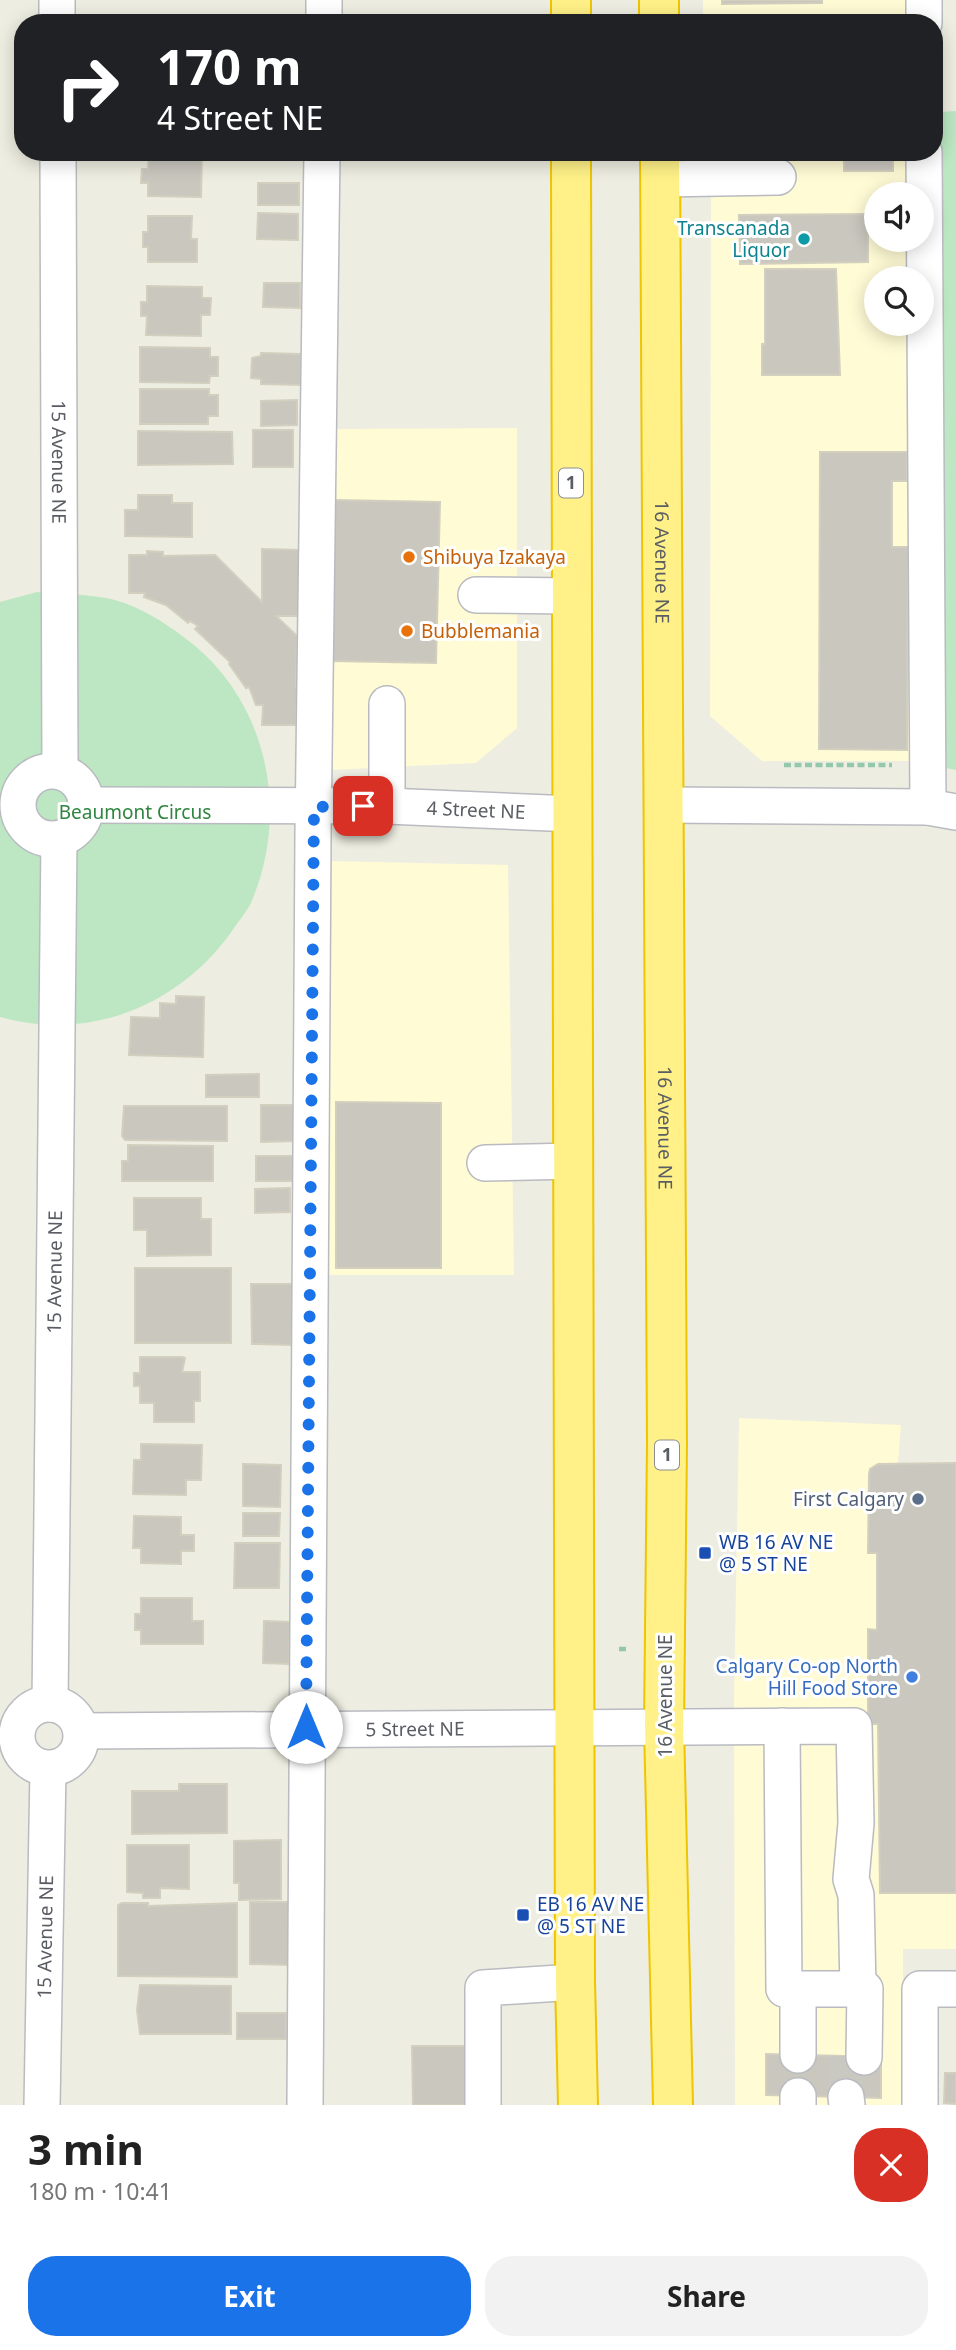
<!DOCTYPE html>
<meta charset="utf-8">
<style>
body{margin:0;font-family:"Noto Sans",sans-serif;background:#f2f2f2;color:#222;height:100vh;display:flex;flex-direction:column;font-size:26px;white-space:nowrap}
*{box-sizing:border-box;margin:0}
p{font-size:23px;color:#767676}
.icon{flex:none;width:38px;height:38px;fill:none;stroke:currentColor;stroke-width:2;stroke-linecap:round;stroke-linejoin:round}
.map{position:relative;height:2105px;overflow:hidden}
.details{display:flex;flex-direction:column;background:#fff;flex:1}
.details>*{flex:none}
.hud{position:absolute;left:14px;top:14px;width:929px;height:147px;border-radius:28px;box-shadow:0 4px 18px #0003;background:#202124;color:#fff;overflow:hidden}
.fabs{position:absolute;left:864px;top:182px;display:grid;gap:14px}
.fabs a{display:grid;place-items:center;width:70px;height:70px;border-radius:50%;background:#fff;box-shadow:0 4px 18px #0003;font-size:35px}
.pin{position:absolute;display:grid;place-items:center;width:60px;height:60px;color:#fff;margin:-30px;border-radius:14px;box-shadow:0 4px 10px #0006}
.me{position:absolute;width:77px;margin:-38px;rotate:0deg;stroke-linejoin:round;filter:drop-shadow(0 0 5px #0008)}
.turn{display:flex;align-items:center;gap:24px;height:147px;padding:0 28px;font-size:32px}
.turn .icon{width:91px;height:91px;stroke-width:2.5}
.turn b{display:block;font-size:49px;line-height:60px}
.round{display:grid;place-items:center;flex:none;width:74px;height:74px;border-radius:28px;background:#f2f2f2}
.headline{display:flex;align-items:center;justify-content:space-between;height:119px;padding:0 28px}
h1{font-size:42px;font-weight:700;line-height:52px}
.button{display:flex;gap:14px;margin-top:auto;padding:14px 28px}
.button a{flex:1;height:80px;border-radius:28px;background:#1a73e8;color:#fff;font-size:28px;font-weight:700;line-height:80px;text-align:center}
.button a+a{background:#f2f2f2;color:#222}
.map>svg:first-child{display:block}
</style>
<div class="map">
<svg width="956" height="2105" viewBox="0 0 956 2105">
<rect width="100%" height="100%" fill="#eeede1"/>
<path fill="#fffbd5" d="M703,0H924L912,23H711V17H703Z
M711,152H912V194H877V240H912V278H877V324H912L910,761H762L710,716Z
M517,428V728L476,763L329,770L332,429Z
M329,861L508,865L514,1275H323Z
M739,1418L901,1425L898,1463H956V1949H903L904,2105H735L734,1700Z"/>
<path fill="#bce7c2" d="M956,111V770L946,768L941,112Z
M37,592C59,594 84,594 106,598C138,604 169,625 194,645C269,707 290,816 250,905C245,914 237,923 232,931C179,1006 89,1042 0,1017V602Z"/>
<path fill="#c9c7be" stroke="#d3cfbf" stroke-width="2" d="M722,0H822V3L722,4Z
M844,20H909V23H844Z
M149,152H202L201,197L148,196V183H141L142,169H148Z
M844,152H893V171H844Z
M258,183H299V205H258Z
M258,213L298,214V240L257,239Z
M868,214V262L740,264L739,215Z
M148,216H192L191,239H197V262H148V247H143V232H148Z
M765,269H836L840,375H762V344H765Z
M264,283H300V308L263,307Z
M147,286L202,287V298H211L210,315H201V336L146,335L147,316H141V302H147Z
M140,347L210,348V357H218V376H210L209,383L140,382Z
M261,353L301,354V385L261,384V379L251,378L252,358L261,356Z
M140,389H209V395H218V416H208V424H140Z
M297,400V425L261,426V401Z
M253,430H293V467H253Z
M138,431L232,432L233,464L138,465Z
M820,452H907V481H892V547H908L907,750L819,749Z
M138,495H172V503H192V537L125,536V510H138Z
M335,500L440,502L436,663L331,661Z
M262,549L300,550V616H276L297,636L296,686H300V703H296V725H262L263,705H256L249,687L246,688L229,664L230,662L195,629L198,626L190,621L188,623L166,605L144,597L145,593H129V555H147V551L163,552V556L215,555L262,602Z
M176,996L204,997L203,1057L129,1055L131,1017L160,1018V1003L176,1004Z
M259,1074V1097H206V1075Z
M336,1102L441,1103V1268H336Z
M261,1105H294L295,1141L261,1142Z
M124,1106H227V1141L125,1140L122,1136Z
M128,1145L213,1146V1181H122V1161H128Z
M256,1156H294L293,1181H256Z
M290,1188V1212L255,1213V1189Z
M134,1198H201V1219H211V1255L147,1256V1230H134Z
M135,1268H231V1343H135Z
M251,1284H295L291,1345L252,1344Z
M140,1357H182L185,1358L182,1372H200V1401H194V1422H154V1403H140V1386H134V1373H140Z
M141,1444L202,1445L201,1480H186V1495L133,1494L134,1460H141Z
M956,1463V1893H880L878,1724H868V1629L877,1630V1553H868L869,1474L870,1469L878,1464Z
M243,1464L281,1465L280,1507L243,1506Z
M243,1513H280L279,1536H243Z
M134,1516L181,1517V1535H194V1551H181V1564L141,1563V1548H133Z
M235,1543H280L279,1588H234Z
M141,1598H192V1621H203V1644H141V1630H135V1614H141Z
M264,1621L290,1622L289,1664L263,1663Z
M179,1784H227V1833L132,1834V1791H179Z
M281,1840V1899L239,1900V1883H234V1841Z
M127,1845H189V1889L160,1888V1898H143V1893L127,1892Z
M250,1902H290V1965L250,1964Z
M122,1903H148V1906L237,1903V1977L118,1976V1905Z
M140,1985L231,1986V2034H140L137,2010Z
M237,2013H286V2039H237Z
M412,2046H470V2105H413Z
M766,2054L881,2057V2098L766,2095Z
M945,2073H956V2104L944,2103Z"/>
<g fill="none" stroke-linecap="round" stroke-linejoin="round">
<path stroke="#c9c9c2" stroke-width="35" stroke-dasharray="35 18" stroke-linecap="butt" d="M846,2056V2097"/>
<defs>
<g id="minor">
<path d="M57,0V23"/>
<path d="M924,0V23"/>
<path d="M324,23V0"/>
<path id="s1" d="M58,152L60,771"/>
<path d="M924,152L928,807"/>
<path d="M660,179L778,177"/>
<path d="M476,595L571,596"/>
<path d="M387,704V806"/>
<circle cx="52" cy="805" r="34"/>
<path id="s2" d="M86,805L387,806L573,814"/>
<path d="M665,805L928,807L956,812"/>
<path d="M485,1163L574,1161"/>
<circle cx="49" cy="1736" r="32"/>
<path id="s3" d="M50,1704L59,839"/>
<path d="M782,1726L784,1989H865L864,2057"/>
<path id="s4" d="M81,1731L854,1726L856,1823L851,1879L856,1895L858,1989"/>
<path d="M798,1989V2055"/>
<path d="M798,2096V2105"/>
<path d="M846,2097L847,2105"/>
<path id="s5" d="M42,2105L48,1769"/>
<path d="M305,2105L313,834L322,152"/>
<path d="M483,2105V1988L575,1982"/>
<path d="M920,2105V1989H956"/>
</g>
<g id="highway">
<path d="M659,0V23"/>
<path d="M571,23V0"/>
<path d="M571,152L575,1982L578,2105"/>
<path id="s6" d="M660,152L667,1444L664,1726L673,2105"/>
</g>
</defs>
<use href="#minor" stroke="#b9bbc1" stroke-width="38"/>
<use href="#highway" stroke="#efc500" stroke-width="42"/>
<path stroke="#94c8aa" stroke-width="4.5" stroke-dasharray="7 3.5" stroke-linecap="butt" d="M784,765H892
M619,1649H629"/>
<use href="#minor" stroke="#fff" stroke-width="35"/>
<use href="#highway" stroke="#fff187" stroke-width="38"/>
</g>
<g fill="none" stroke-linecap="round" stroke-linejoin="round">
<path stroke="#1a73e8" stroke-width="12" stroke-dasharray="0 21.6" d="M306,1727L314,807L363,806"/>
</g>
<circle fill="#0f9aa8" stroke="#fff" stroke-width="2.5" cx="804" cy="239" r="7"/>
<g fill="#e8710a" stroke="#fff" stroke-width="2.5">
<circle cx="409" cy="557" r="7"/>
<circle cx="407" cy="631" r="7"/>
</g>
<circle fill="#5c6f8a" stroke="#fff" stroke-width="2.5" cx="918" cy="1499" r="7"/>
<g fill="#1a4fb4" stroke="#fff" stroke-width="2.5">
<rect x="698" y="1546" width="14" height="14" rx="3.5"/>
<rect x="516" y="1908" width="14" height="14" rx="3.5"/>
</g>
<circle fill="#3f7fe0" stroke="#fff" stroke-width="2.5" cx="912" cy="1677" r="7"/>
<g text-anchor="middle" stroke-width="6" stroke-linejoin="round" paint-order="stroke">
<g fill="#fff" stroke="#8c8e92" stroke-width="2">
<rect x="559" y="468.5" width="24" height="29" rx="5"/>
<rect x="655" y="1440.5" width="24" height="29" rx="5"/>
</g>
<g font-size="18" font-weight="bold" fill="#5a5d63">
<text x="571" y="489">1</text>
<text x="667" y="1461">1</text>
</g>
<g font-size="19" fill="#0d838f" stroke="#fff" text-anchor="end">
<text x="790" y="235">Transcanada<tspan x="790" dy="22">Liquor</tspan></text>
</g>
<g font-size="19" fill="#5a5d63" stroke="#fff">
<text dy="7" stroke="none"><textPath href="#s1" startOffset="310">15 Avenue NE</textPath></text>
<text dy="7" stroke="none"><textPath href="#s6" startOffset="410">16 Avenue NE</textPath></text>
<text dy="7" stroke="none"><textPath href="#s2" startOffset="390">4 Street NE</textPath></text>
<text dy="7" stroke="none"><textPath href="#s6" startOffset="976">16 Avenue NE</textPath></text>
<text dy="7" stroke="none"><textPath href="#s3" startOffset="432">15 Avenue NE</textPath></text>
<text transform="translate(665 1696) rotate(-90)" y="7">16 Avenue NE</text>
<text dy="7" stroke="none"><textPath href="#s4" startOffset="334">5 Street NE</textPath></text>
<text dy="7" stroke="none"><textPath href="#s5" startOffset="168">15 Avenue NE</textPath></text>
</g>
<g font-size="19" fill="#c56008" stroke="#fff" text-anchor="start">
<text x="423" y="564">Shibuya Izakaya</text>
<text x="421" y="638">Bubblemania</text>
</g>
<g font-size="19" fill="#2f853f" stroke="#fff">
<text x="135" y="819">Beaumont Circus</text>
</g>
<g font-size="19" fill="#4e5e75" stroke="#fff" text-anchor="end">
<text x="904" y="1506">First Calgary</text>
</g>
<g font-size="19" fill="#164399" stroke="#fff" text-anchor="start">
<text x="719" y="1549">WB 16 AV NE<tspan x="719" dy="22">@ 5 ST NE</tspan></text>
<text x="537" y="1911">EB 16 AV NE<tspan x="537" dy="22">@ 5 ST NE</tspan></text>
</g>
<g font-size="19" fill="#366cbe" stroke="#fff" text-anchor="end">
<text x="898" y="1673">Calgary Co-op North<tspan x="898" dy="22">Hill Food Store</tspan></text>
</g>
</g>
</svg>
<div class="fabs">
<a><svg class="icon" aria-label="sound" viewBox="0 0 24 24"><path d="M4 9h4l5-4v14l-5-4H4zM17 9q2 3 0 6"/></svg></a>
<a><svg class="icon" aria-label="search" viewBox="0 0 24 24"><circle cx="10" cy="10" r="6"/><path d="M15 15l6 6"/></svg></a>
</div>
<div class="pin" style="left:363px;top:806px;background:#d93025"><svg class="icon" aria-label="arrive" viewBox="0 0 24 24"><path d="M6 21V4h12l-3 4 3 4H6"/></svg></div>
<svg class="me" style="left:306px;top:1727px" viewBox="-20 -20 40 40"><circle r="19" fill="#fff"/><path d="M0-13L10 11 0 6-10 11z" fill="#1a73e8"/></svg>
<div class="hud">
<div class="turn"><svg class="icon" aria-label="right" viewBox="0 0 24 24"><path d="M7 20v-9h11M14 6l5 5-5 5"/></svg><div><b>170 m</b>4 Street NE</div></div>
</div>
</div>
<section class="details">
<div class="headline"><div><h1>3 min</h1><p>180 m · 10:41</p></div><a class="round" style="background:#d93025;color:#fff"><svg class="icon" aria-label="close" viewBox="0 0 24 24"><path d="M6 6l12 12M18 6L6 18"/></svg></a></div>
<div class="button"><a>Exit</a><a>Share</a></div>
</section>
